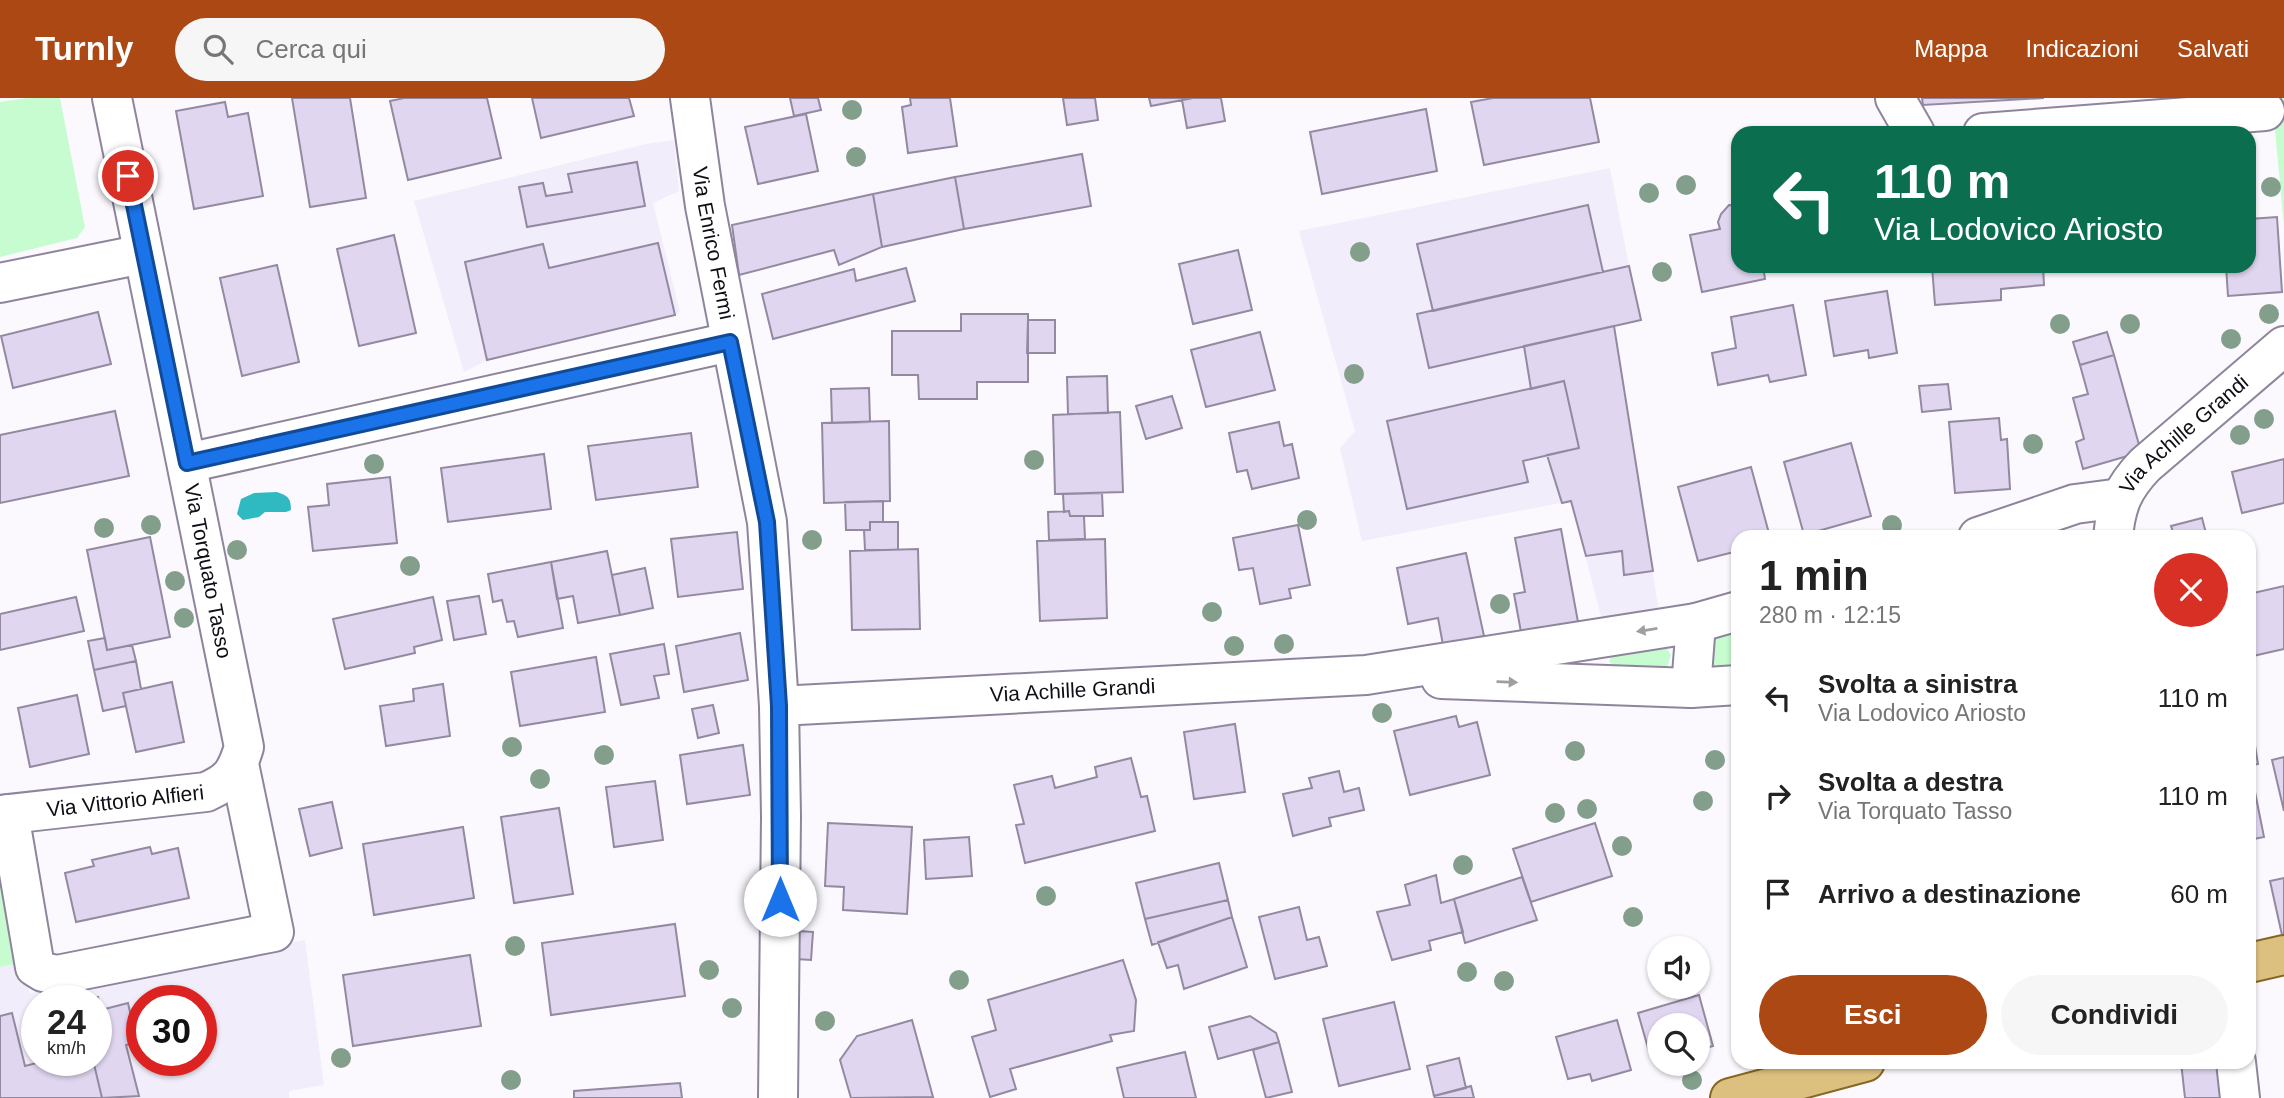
<!DOCTYPE html>
<html lang="it">
<meta charset="utf-8">
<style>
body{margin:0;font-family:Helvetica,sans-serif;background:#f6f6f6;color:#222;height:100vh;display:flex;flex-direction:column;font-size:26px;white-space:nowrap}
*{box-sizing:border-box;margin:0}
p{font-size:23px;color:#767676}
.icon{flex:none;width:38px;height:38px;fill:none;stroke:currentColor;stroke-width:2;stroke-linecap:round;stroke-linejoin:round}
.map{position:relative;flex:1;overflow:hidden}
.sheet{position:absolute;left:1731px;top:432px;width:525px;height:539px;display:flex;flex-direction:column;background:#fff;border-radius:21px;box-shadow:0 2px 5px #0004}
.sheet>*{flex:none}
.hud{position:absolute;left:1731px;top:28px;width:525px;height:147px;border-radius:21px;box-shadow:0 2px 5px #0004;background:#0b6e4f;color:#fff;overflow:hidden}
.fabs{position:absolute;left:1647px;top:838px;display:grid;gap:14px}
.fabs a{display:grid;place-items:center;width:63px;height:63px;border-radius:50%;background:#fff;box-shadow:0 2px 5px #0004;font-size:35px}
.speed{position:absolute;left:21px;top:887px;display:flex;gap:14px;font-size:35px;font-weight:700;text-align:center}
.speed>*{display:grid;place-content:center;width:91px;height:91px;border-radius:50%;background:#fff;box-shadow:0 2px 5px #0004;line-height:1}
.speed small{font-size:18px;font-weight:400}
.speed .limit{border:10px solid #d22;background:#fff;color:#111}
.pin{position:absolute;display:grid;place-items:center;width:60px;height:60px;color:#fff;margin:-30px;border:4px solid #fff;border-radius:50%;box-shadow:0 2px 7px #0007}
.me{position:absolute;width:77px;margin:-38px;rotate:0deg;stroke-linejoin:round;filter:drop-shadow(0 0 5px #0008)}
.turn{display:flex;align-items:center;gap:24px;height:147px;padding:0 28px;font-size:32px}
.turn .icon{width:91px;height:91px;stroke-width:2.5}
.turn b{display:block;font-size:49px;line-height:60px}
.round{display:grid;place-items:center;flex:none;width:74px;height:74px;border-radius:37px;background:#f6f6f6}
.overview{display:flex;align-items:center;justify-content:space-between;height:119px;padding:0 28px}
h1{font-size:42px;font-weight:700;line-height:52px}
.primary-button{display:flex;gap:14px;margin-top:auto;padding:14px 28px}
.primary-button a{flex:1;height:80px;border-radius:42px;background:#ac4813;color:#fff;font-size:28px;font-weight:700;line-height:80px;text-align:center}
.primary-button a+a{background:#f6f6f6;color:#222}
ul{padding:0;list-style:none}
li{display:flex;align-items:center;gap:21px;height:98px;padding:0 28px}
li div{flex:1}
li b{display:block;font-size:26px}
li em{font-style:normal}
header{display:flex;align-items:center;gap:42px;box-sizing:border-box;height:98px;padding:0 35px;background:#ac4813;color:#fff}
header strong{font-size:33px}
nav{display:flex;gap:38px;margin-inline-start:auto;font-size:24px}
.search{width:490px;height:63px;background:#f6f6f6;display:flex;align-items:center;gap:18px;box-sizing:border-box;padding:0 24px;border-radius:38px;color:#767676;font-size:26px}
.map>svg:first-child{display:block}
</style>
<header>
<strong>Turnly</strong>
<div class="search"><svg class="icon" aria-label="search" viewBox="0 0 24 24"><circle cx="10" cy="10" r="6"/><path d="M15 15l6 6"/></svg>Cerca qui</div>
<nav><a>Mappa</a><a>Indicazioni</a><a>Salvati</a></nav>
</header>
<div class="map">
<svg width="2284" height="1000" viewBox="0 0 2284 1000">
<rect width="100%" height="100%" fill="#fbf9fe"/>
<path fill="#f2edfa" fill-rule="evenodd" d="M674,42L679,93L653,105L680,214L675,217L487,262L464,274L414,103L646,46Z
M1610,70L1629,168L1614,228L1659,514L1602,522L1571,403L1362,443L1340,350L1355,333L1299,133Z
M305,842L324,987L289,993V1000H0V869L21,865L30,895ZM37,903H96V962H37ZM142,903H201V962H142Z"/>
<path fill="#c7fcd0" d="M27,0H60L85,129L77,140L0,159V4Z
M2272,0H2284V128Z
M1738,527V574L1726,575L1714,568L1710,551L1714,539Z
M1665,547L1671,557L1666,573L1616,572L1609,563L1616,551Z
M0,771L21,865L0,869Z"/>
<path fill="#2fb9c0" d="M277,394C288,398 291,400 291,412L286,414H265L259,419L243,422L237,416L241,401L254,395Z"/>
<path fill="#e1d6f0" stroke="#9389a1" stroke-width="2" d="M292,0H350L366,100L310,109Z
M404,0H487L501,60L408,82L390,3Z
M532,0H629L634,18L541,40Z
M790,0H818L821,12L794,18Z
M910,0H950L957,48L908,55L902,9L911,7Z
M1063,0H1095L1098,22L1067,27Z
M1149,0H1193L1151,8Z
M1193,0H1221L1225,23L1187,30L1182,2Z
M1493,0H1590L1599,44L1484,67L1471,4Z
M1922,0H2044L1923,7Z
M225,4L228,19L248,15L263,98L194,111L176,13Z
M1426,11L1437,73L1322,96L1310,34Z
M806,16L818,73L758,86L745,29Z
M1082,56L1091,108L964,131L955,79Z
M637,64L645,108L527,129L519,89L543,85L546,98L572,94L568,76Z
M955,79L964,131L882,149L873,96Z
M873,96L882,149L839,167L834,152L739,177L732,127Z
M1588,107L1603,174L1433,213L1417,146Z
M1729,107L1738,108V168H1763L1765,181L1702,194L1690,137L1720,131L1718,124L1721,116Z
M2277,119L2282,194L2228,198L2226,168H2249V121Z
M394,137L416,235L359,248L337,151Z
M658,145L675,217L487,262L465,164L543,146L549,170Z
M1238,152L1252,212L1193,226L1179,166Z
M277,167L299,264L242,278L220,180Z
M1629,168L1641,222L1429,270L1417,216Z
M1932,168H2043L2044,187L2001,191V202L1935,207Z
M2066,168H2133L2066,173Z
M906,170L915,203L773,241L762,196L854,171L856,183Z
M1887,193L1897,255L1869,260L1868,252L1834,258L1825,203Z
M1793,207L1806,277L1770,284L1768,277L1718,287L1712,255L1736,250L1731,219Z
M98,214L111,266L13,290L1,238Z
M961,216H1028V284H977V301H919L918,277H892V233H961Z
M1028,222H1055V255H1027Z
M1614,228L1653,473L1624,477L1622,453L1586,458L1571,403L1562,405L1547,357L1579,350L1564,283L1531,291L1524,248Z
M1260,234L1275,292L1206,309L1191,252Z
M2107,234L2114,257L2080,267L2073,244Z
M2114,257L2141,354L2083,371L2076,344L2084,341L2073,300L2088,296L2080,267Z
M1107,278L1108,315L1068,316L1067,279Z
M1564,283L1579,350L1523,363L1528,384L1407,411L1387,323Z
M1948,286L1951,311L1922,314L1919,288Z
M869,290L870,324L832,325L831,291Z
M1172,298L1182,330L1146,341L1136,308Z
M115,313L129,378L0,405V337Z
M1120,314L1123,394L1055,396L1053,317Z
M1999,320L2001,342L2007,341L2010,391L1955,395L1949,324Z
M889,323L890,403L824,405L822,325Z
M1279,324L1284,348L1292,346L1299,380L1252,391L1247,372L1237,374L1229,335Z
M691,335L698,389L596,402L588,348Z
M1851,345L1871,418L1804,437L1784,364Z
M544,356L551,411L448,424L441,370Z
M2284,361V405L2242,415L2232,374Z
M1751,369L1770,439H1738V453L1698,463L1678,389Z
M390,379L397,445L313,453L308,409L329,407L327,386Z
M1102,395L1103,418H1070L1069,413L1064,414L1063,396Z
M883,403V424H870V432H846L845,404Z
M1069,413L1070,418H1084L1085,441L1049,442L1048,414Z
M2202,420L2207,439H2152L2173,434L2171,428Z
M870,424H898V452H865L864,432H870Z
M1298,427L1310,487L1289,491L1291,500L1260,506L1253,470L1239,472L1233,440Z
M1561,431L1578,524L1521,534L1514,496L1525,494L1515,440Z
M737,434L743,491L678,499L671,441Z
M150,439L170,539L107,552L87,452Z
M1105,441L1107,520L1040,523L1037,443Z
M918,451L920,531L852,532L850,453Z
M607,453L620,517L578,525L573,498L557,501L551,464Z
M1466,455L1484,538L1443,547L1438,520L1408,526L1397,470Z
M551,464L563,530L518,539L514,523L507,524L502,502L493,504L488,476Z
M645,470L653,510L620,517L612,477Z
M2284,488V551L2253,558L2249,537V522L2254,520L2249,496Z
M479,498L486,536L454,542L447,503Z
M76,499L84,533L0,552V516Z
M433,499L442,542L414,549L415,555L345,571L333,521Z
M740,535L748,582L684,594L676,548Z
M105,540L107,552L132,547L136,563L94,572L88,543Z
M664,546L669,576L654,578L659,600L621,607L610,556Z
M596,559L605,614L520,628L511,574Z
M136,563L141,591L123,595L126,608L103,613L94,572Z
M172,584L184,644L136,654L123,595Z
M443,586L450,638L386,648L380,608L414,603L413,591Z
M77,597L89,656L30,669L18,610Z
M713,607L719,635L698,640L692,611Z
M1456,618L1459,629L1477,624L1490,677L1410,697L1394,633Z
M1235,626L1245,694L1194,701L1184,634Z
M2252,629L2258,666L2249,668V630Z
M743,647L750,697L687,706L680,657Z
M2284,659V713L2272,662Z
M1131,660L1141,699L1147,698L1155,733L1025,765L1016,727L1024,726L1014,687L1052,678L1055,690L1097,679L1095,669Z
M1339,673L1344,694L1359,690L1364,712L1329,720L1331,728L1293,738L1283,696L1312,690L1309,680Z
M655,683L663,742L614,749L606,689Z
M2254,689L2264,739L2249,742V690Z
M332,704L342,750L310,758L299,711Z
M559,710L573,796L514,805L501,719Z
M828,725L912,729L907,816L843,812L844,789L825,788Z
M1595,725L1612,778L1531,804L1513,751Z
M463,729L474,800L374,817L363,746Z
M969,739L972,778L926,781L924,742Z
M150,749L152,756L178,750L189,800L76,824L65,775L94,768L92,762Z
M1219,765L1228,802L1145,821L1136,785Z
M1436,777L1441,805L1454,801L1463,834L1429,843L1431,852L1392,862L1377,814L1410,807L1405,787Z
M1522,779L1537,822L1465,845L1454,801Z
M2284,780V836L2282,837L2270,783Z
M1228,802L1232,819L1152,847L1145,821Z
M1299,809L1307,842L1319,839L1327,868L1275,881L1259,819Z
M1232,819L1247,869L1184,891L1178,867L1167,870L1158,844Z
M675,826L685,898L551,917L542,845Z
M798,833L813,834L811,862L796,861Z
M470,857L481,928L353,948L343,877Z
M1123,862L1136,902L1134,933L1110,937L1112,943L1010,971L1016,991L990,999L972,939L996,932L988,902Z
M1699,897L1713,948L1698,952V928H1659V954L1650,957L1638,915Z
M98,899L101,912L128,905L137,945L126,947L139,998L102,1000L93,962H96V903H81Z
M1394,904L1410,971L1339,988L1323,921Z
M12,915L25,968L48,962H93L102,1000H0V918Z
M1250,918L1276,935L1279,944L1218,961L1209,929Z
M912,922L933,999L851,1000L840,962L857,938Z
M1617,922L1631,972L1592,983L1590,976L1568,981L1556,939Z
M1279,944L1292,994L1266,1000L1253,952Z
M1185,954L1196,1000H1124L1117,970Z
M1459,960L1466,990L1434,998L1427,968Z
M2181,964H2220L2224,1000H2185Z
M680,985L682,1000H574V993Z
M1471,988L1474,1000H1435L1434,998Z"/>
<g fill="none" stroke-linecap="round" stroke-linejoin="round">
<defs>
<g id="minor">
<path id="s1" d="M690,0L705,108L767,424L779,608L781,718L778,1000"/>
<path d="M1895,0L1915,35"/>
<path d="M1983,35L2265,13"/>
<path d="M0,185L143,156"/>
<path d="M187,365L730,244"/>
<path d="M1978,439L2075,406L2121,400"/>
<path id="s2" d="M2113,439C2116,407 2123,390 2145,367L2284,248"/>
<path d="M1441,581L1691,590L1738,587"/>
<path d="M1691,590L1696,525"/>
<path id="s3" d="M779,608L1366,577L1696,525L1738,513"/>
<path d="M9,716L35,869L43,874L57,877L274,834L239,666"/>
<path id="s4" d="M0,717L206,694C231,683 236,675 244,649L112,0"/>
<path d="M2236,964L2240,1000"/>
</g>
<path id="major" d="M2249,865L2284,857
M1730,1000L1865,964"/>
</defs>
<use href="#minor" stroke="#8e859c" stroke-width="42"/>
<use href="#major" stroke="#866623" stroke-width="42"/>
<use href="#minor" stroke="#fff" stroke-width="38"/>
<use href="#major" stroke="#dcc07f" stroke-width="38"/>
</g>
<g fill="#839f8c">
<circle cx="852" cy="12" r="10"/>
<circle cx="856" cy="59" r="10"/>
<circle cx="1686" cy="87" r="10"/>
<circle cx="2271" cy="89" r="10"/>
<circle cx="1649" cy="95" r="10"/>
<circle cx="1360" cy="154" r="10"/>
<circle cx="1662" cy="174" r="10"/>
<circle cx="2269" cy="216" r="10"/>
<circle cx="2060" cy="226" r="10"/>
<circle cx="2130" cy="226" r="10"/>
<circle cx="2231" cy="241" r="10"/>
<circle cx="1354" cy="276" r="10"/>
<circle cx="2264" cy="321" r="10"/>
<circle cx="2240" cy="337" r="10"/>
<circle cx="2033" cy="346" r="10"/>
<circle cx="1034" cy="362" r="10"/>
<circle cx="374" cy="366" r="10"/>
<circle cx="1307" cy="422" r="10"/>
<circle cx="151" cy="427" r="10"/>
<circle cx="1892" cy="427" r="10"/>
<circle cx="104" cy="430" r="10"/>
<circle cx="812" cy="442" r="10"/>
<circle cx="237" cy="452" r="10"/>
<circle cx="410" cy="468" r="10"/>
<circle cx="175" cy="483" r="10"/>
<circle cx="1500" cy="506" r="10"/>
<circle cx="1212" cy="514" r="10"/>
<circle cx="184" cy="520" r="10"/>
<circle cx="1284" cy="546" r="10"/>
<circle cx="1234" cy="548" r="10"/>
<circle cx="1382" cy="615" r="10"/>
<circle cx="512" cy="649" r="10"/>
<circle cx="1575" cy="653" r="10"/>
<circle cx="604" cy="657" r="10"/>
<circle cx="1715" cy="662" r="10"/>
<circle cx="540" cy="681" r="10"/>
<circle cx="1703" cy="703" r="10"/>
<circle cx="1587" cy="711" r="10"/>
<circle cx="1555" cy="715" r="10"/>
<circle cx="1622" cy="748" r="10"/>
<circle cx="1463" cy="767" r="10"/>
<circle cx="1046" cy="798" r="10"/>
<circle cx="1633" cy="819" r="10"/>
<circle cx="515" cy="848" r="10"/>
<circle cx="709" cy="872" r="10"/>
<circle cx="1467" cy="874" r="10"/>
<circle cx="959" cy="882" r="10"/>
<circle cx="1504" cy="883" r="10"/>
<circle cx="732" cy="910" r="10"/>
<circle cx="825" cy="923" r="10"/>
<circle cx="341" cy="960" r="10"/>
<circle cx="511" cy="982" r="10"/>
<circle cx="1692" cy="982" r="10"/>
</g>
<defs><path id="oneway-solid" d="M-6-.8H1V-3.2L6.5 0L1 3.2V.8H-6Z" transform="scale(1.75)"/></defs>
<g fill="#a09ea1">
<use href="#oneway-solid" transform="translate(1647 532) rotate(171)"/>
<use href="#oneway-solid" transform="translate(1507 584) rotate(2)"/>
</g>
<g fill="none" stroke-linecap="round" stroke-linejoin="round">
<defs>
<path id="route" d="M128,78L187,365L730,244L767,424L779,608L780,802"/>
</defs>
<use href="#route" stroke="#114b97" stroke-width="18"/>
<use href="#route" stroke="#1a73e8" stroke-width="12"/>
</g>
<g text-anchor="middle" stroke-width="5" stroke-linejoin="round" paint-order="stroke">
<g font-size="21" fill="#110d15" stroke="#fff">
<text dy="7" stroke="none"><textPath href="#s1" startOffset="147">Via Enrico Fermi</textPath></text>
<text dy="7" stroke="none"><textPath href="#s2" startOffset="130">Via Achille Grandi</textPath></text>
<text transform="translate(208 473) rotate(79)" y="7">Via Torquato Tasso</text>
<text dy="7" stroke="none"><textPath href="#s3" startOffset="294">Via Achille Grandi</textPath></text>
<text dy="7" stroke="none"><textPath href="#s4" startOffset="126">Via Vittorio Alfieri</textPath></text>
</g>
</g>
</svg>
<div class="fabs">
<a><svg class="icon" aria-label="sound" viewBox="0 0 24 24"><path d="M4 9h4l5-4v14l-5-4H4zM17 9q2 3 0 6"/></svg></a>
<a><svg class="icon" aria-label="search" viewBox="0 0 24 24"><circle cx="10" cy="10" r="6"/><path d="M15 15l6 6"/></svg></a>
</div>
<div class="speed"><div>24<small>km/h</small></div><div class="limit">30</div></div>
<div class="pin" style="left:128px;top:78px;background:#d93025"><svg class="icon" aria-label="arrive" viewBox="0 0 24 24"><path d="M6 21V4h12l-3 4 3 4H6"/></svg></div>
<svg class="me" style="left:780px;top:802px" viewBox="-20 -20 40 40"><circle r="19" fill="#fff"/><path d="M0-13L10 11 0 6-10 11z" fill="#1a73e8"/></svg>
<div class="hud">
<div class="turn"><svg class="icon" aria-label="left" viewBox="0 0 24 24"><path d="M17 20v-9H6M10 6l-5 5 5 5"/></svg><div><b>110 m</b>Via Lodovico Ariosto</div></div>
</div>
<section class="sheet">
<div class="overview"><div><h1>1 min</h1><p>280 m · 12:15</p></div><a class="round" style="background:#d93025;color:#fff"><svg class="icon" aria-label="close" viewBox="0 0 24 24"><path d="M6 6l12 12M18 6L6 18"/></svg></a></div>
<ul>
<li><svg class="icon" aria-label="left" viewBox="0 0 24 24"><path d="M17 20v-9H6M10 6l-5 5 5 5"/></svg><div><b>Svolta a sinistra</b><p>Via Lodovico Ariosto</p></div><em>110 m</em></li>
<li><svg class="icon" aria-label="right" viewBox="0 0 24 24"><path d="M7 20v-9h11M14 6l5 5-5 5"/></svg><div><b>Svolta a destra</b><p>Via Torquato Tasso</p></div><em>110 m</em></li>
<li><svg class="icon" aria-label="arrive" viewBox="0 0 24 24"><path d="M6 21V4h12l-3 4 3 4H6"/></svg><div><b>Arrivo a destinazione</b></div><em>60 m</em></li>
</ul>
<div class="primary-button"><a>Esci</a><a>Condividi</a></div>
</section>
</div>
